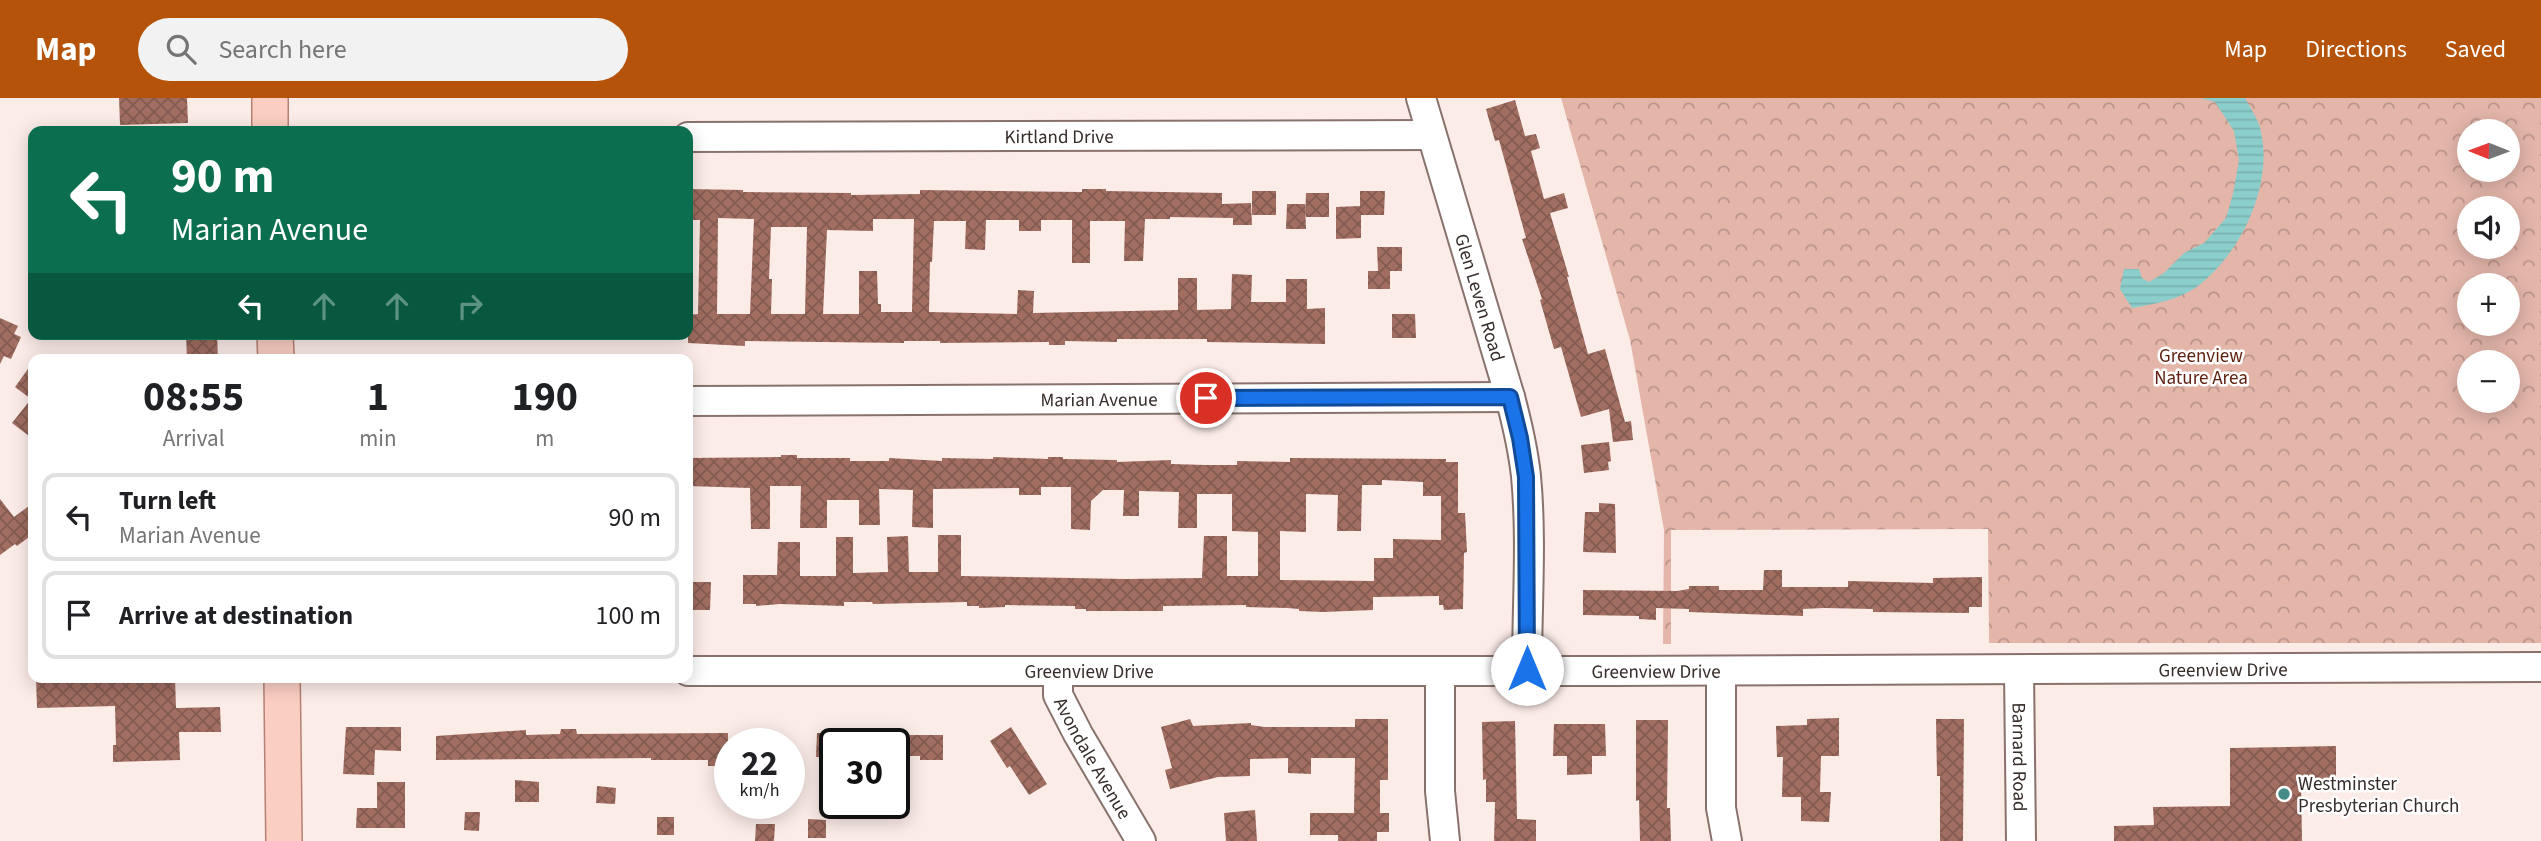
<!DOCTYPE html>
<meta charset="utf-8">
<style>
body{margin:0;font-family:"Source Sans 3",sans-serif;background:#f2f2f2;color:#202124;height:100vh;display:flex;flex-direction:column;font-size:26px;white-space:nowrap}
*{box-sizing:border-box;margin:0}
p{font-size:23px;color:#757577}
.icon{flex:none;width:38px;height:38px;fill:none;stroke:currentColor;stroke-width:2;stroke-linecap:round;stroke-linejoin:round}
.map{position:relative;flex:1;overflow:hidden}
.panel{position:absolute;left:28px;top:256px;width:665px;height:329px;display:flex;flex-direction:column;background:#fff;border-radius:14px;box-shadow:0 4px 18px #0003}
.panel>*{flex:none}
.hud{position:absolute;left:28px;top:28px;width:665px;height:214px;border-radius:14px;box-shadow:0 4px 18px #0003;background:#0b6e4f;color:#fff;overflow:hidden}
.needle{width:46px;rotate:271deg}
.fabs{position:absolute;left:2457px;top:21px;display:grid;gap:14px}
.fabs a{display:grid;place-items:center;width:63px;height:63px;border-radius:50%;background:#fff;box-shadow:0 4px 18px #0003;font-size:35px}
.speed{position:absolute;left:714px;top:630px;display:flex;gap:14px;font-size:35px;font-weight:700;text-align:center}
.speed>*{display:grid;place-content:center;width:91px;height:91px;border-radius:50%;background:#fff;box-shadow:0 4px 18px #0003;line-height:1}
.speed small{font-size:18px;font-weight:400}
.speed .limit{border:4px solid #111;border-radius:10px;background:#fff;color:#111}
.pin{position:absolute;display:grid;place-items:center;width:60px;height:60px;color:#fff;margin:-30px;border:4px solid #fff;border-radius:50%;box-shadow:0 2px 7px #0007}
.me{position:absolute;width:77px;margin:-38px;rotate:0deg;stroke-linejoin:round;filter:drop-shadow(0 0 5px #0008)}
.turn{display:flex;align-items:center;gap:24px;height:147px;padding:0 28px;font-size:32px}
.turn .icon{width:91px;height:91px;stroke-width:2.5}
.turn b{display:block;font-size:49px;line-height:60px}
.lanes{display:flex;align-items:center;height:66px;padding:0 28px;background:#0003;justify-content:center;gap:35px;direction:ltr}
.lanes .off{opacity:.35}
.eta{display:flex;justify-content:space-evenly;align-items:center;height:119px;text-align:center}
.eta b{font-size:42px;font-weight:700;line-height:49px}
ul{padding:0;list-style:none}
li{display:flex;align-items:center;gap:21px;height:88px;margin:0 14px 10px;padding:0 14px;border:4px solid #e0e0e0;border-radius:14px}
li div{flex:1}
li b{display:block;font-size:26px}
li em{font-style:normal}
header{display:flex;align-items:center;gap:42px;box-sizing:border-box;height:98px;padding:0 35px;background:#b45309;color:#fff}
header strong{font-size:33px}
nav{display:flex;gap:38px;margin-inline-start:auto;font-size:24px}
.search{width:490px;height:63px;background:#f2f2f2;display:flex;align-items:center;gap:18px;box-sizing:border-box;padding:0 24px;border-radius:38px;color:#757577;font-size:26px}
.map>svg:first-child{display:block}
</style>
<header>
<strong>Map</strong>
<div class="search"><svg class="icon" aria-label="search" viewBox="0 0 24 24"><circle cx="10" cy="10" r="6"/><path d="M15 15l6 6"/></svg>Search here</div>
<nav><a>Map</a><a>Directions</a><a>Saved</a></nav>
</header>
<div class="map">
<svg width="2541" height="743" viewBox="0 0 2541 743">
<defs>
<pattern id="park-crowns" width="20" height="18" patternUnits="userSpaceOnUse" patternTransform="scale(1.75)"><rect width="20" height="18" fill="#e4b6aa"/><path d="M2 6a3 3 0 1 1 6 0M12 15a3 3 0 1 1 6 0" fill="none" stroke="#ba948a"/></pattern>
<pattern id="water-rules" width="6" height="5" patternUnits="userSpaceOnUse" patternTransform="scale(1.75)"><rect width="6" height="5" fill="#8bcecb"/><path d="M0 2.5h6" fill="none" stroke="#79b1ae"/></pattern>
<pattern id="building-cross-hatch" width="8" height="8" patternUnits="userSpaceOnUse" patternTransform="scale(1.75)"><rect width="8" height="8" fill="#a16e61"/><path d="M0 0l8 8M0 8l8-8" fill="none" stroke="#845b50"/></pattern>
</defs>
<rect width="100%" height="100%" fill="#fcece8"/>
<path fill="url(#park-crowns)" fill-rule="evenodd" d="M1561,0H2541V545H1989L1988,431L1671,432V546H1663L1664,432L1630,242ZM2469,33H2508V72H2469ZM2469,110H2508V149H2469ZM2469,187H2508V226H2469ZM2469,264H2508V303H2469Z"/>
<path fill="url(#water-rules)" d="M2201,0H2245C2251,11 2259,23 2261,34C2273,88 2241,155 2198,188C2179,202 2155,206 2132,210L2120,191L2124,171H2139L2142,180L2149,184L2164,175L2184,155L2204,145L2226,120L2233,96L2239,62L2234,33L2215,4Z"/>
<path fill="url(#building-cross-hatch)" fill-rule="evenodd" d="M119,0H187L188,25L120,27Z
M1515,2L1525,38L1536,36L1540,50L1531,53L1544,101L1564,95L1568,110L1550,115L1569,179H1567L1588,256L1605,251L1625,324L1631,323L1633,342L1613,344L1609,311L1581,319L1561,249L1554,251L1540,202L1542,201L1522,141L1526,140L1499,42L1495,43L1486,11Z
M688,91L743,92V94L851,95V97L920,96V92L1082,94V91H1106V93L1222,95V106L1251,105L1252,127H1233V120L1170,119V121H1145L1143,163H1124L1125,123H1090V165H1072V122H1041V133H1019V122H986L985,152L965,151L966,123H934L932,164H930L929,214L1017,216L1018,192L1034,193L1033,215L1178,212V180H1197V212L1231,211L1232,176L1252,177L1251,204H1286V181H1307V211L1325,210V246L1207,244V241H1117V244L1065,243V247H1049V244L940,245V243H904V245L745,243V248L688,245V217L698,216L700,122H688ZM718,120L754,121L750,216H717ZM873,121H914L912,214H881V206H878L877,173H859V216H823L827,132L873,133ZM771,129H807L805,216H771L772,181H769Z
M1252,93H1276V117H1252Z
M1360,93H1385L1384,117H1361V140L1336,141V109L1360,108Z
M1306,95H1329V119H1305Z
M1287,106H1305L1306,131H1286Z
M1377,149H1402V173H1390V191H1368V173H1378Z
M1392,216H1415L1416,240H1392Z
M0,220L18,228L14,236L21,239L11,261L4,258L0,266Z
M186,236H217L218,261H187Z
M33,264V341L12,325L31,301L15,289Z
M1609,344L1611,363L1608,364L1609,372L1584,375L1581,347Z
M781,357H797V360H850V363H889V360L942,363V360L993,361V359L1048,361V359H1063V361L1117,362V364L1171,362V366L1206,367H1237V363L1290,364V360L1446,361V364H1458V415H1465L1467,454L1464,455L1463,511L1444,512L1443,507H1439V498L1373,499V512L1323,514L1299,513V511L1287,510L1246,509V507L1163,508V513H1086V511H1075V508L1005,507V509L979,510V508H967V504L873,506L872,504H844V508L780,506L756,508V506H743V477H777L778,444H800V478H836V439H853V475L888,474L887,439L908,438L909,474H938V437H961V478L1126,481L1202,480L1204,438H1227V478H1258V434L1232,433V396H1197V430H1178L1179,394L1139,393V418H1123L1124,392H1103L1091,403L1090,432L1071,431V389H1041V397H1019V390L933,391V430L912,429L913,392L879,391L880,427H859V402H827V430H800L801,388H770V431H751L750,390L688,388V360L781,359ZM1382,382L1423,384V398H1441V442L1393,441V460H1374V483L1280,482V433L1306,434V396L1338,397L1337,433H1361L1362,387H1382Z
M0,401L14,419L33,405V436L17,448L15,446L0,457Z
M1599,405L1615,406L1616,455L1583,454L1585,414H1599Z
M1764,472H1782V489H1848V483L1933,485V480L1982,479V509H1969V515L1873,514V511L1824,510L1803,511V518L1689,514V511L1656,510V522L1639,521V518L1583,517V492L1677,493L1689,491V488H1719V492H1763Z
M688,484H711L710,512H688Z
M36,579H175L176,610L220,609L221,634H179L180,662L113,664V647H116L115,608L37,610Z
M1839,620V658H1821L1820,694H1831L1829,724L1801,723V699H1782L1783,659H1777L1776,628L1807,627V621Z
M1190,621L1193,628L1251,625V627L1264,629H1355V621H1388V682H1380V715H1389V734H1377V743H1338V737H1310V715H1354L1355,660H1311V676L1288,675V660L1250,661V678L1218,679L1170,691L1165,672L1172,670L1161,629Z
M1936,621H1964L1963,743H1940V678H1937Z
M1636,622H1668L1667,710H1670L1671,743H1640L1639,702L1636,703Z
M1515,623L1517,721L1536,722V743H1494L1495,704H1486V681L1483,682L1482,624Z
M1554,626H1605L1606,658H1592V676L1567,677V658H1553Z
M346,629H401V653L375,652L374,677L343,676Z
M1011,629L1047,686L1029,697L1010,668L1007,670L990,643Z
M561,631H576L577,636L728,635V668H708V662H651V660L436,662V638L526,632V637L560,636Z
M817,635H835V659H816Z
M894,637H943V662H920V658H894Z
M2336,648V682L2301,683L2302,743H2114V728L2154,727L2153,709L2230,708V650Z
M515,682L539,684V704H515Z
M377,684H405V730H356L357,710H377Z
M597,688L616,690L615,706L596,705Z
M1255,712L1257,743H1226L1224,715Z
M465,714H480L479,733L464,732Z
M657,719H674V737H657Z
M808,721L826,722V740H808Z
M756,726H775L774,743H755Z"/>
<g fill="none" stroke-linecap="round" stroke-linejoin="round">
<defs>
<g id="minor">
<path id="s1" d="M1421,0L1510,299C1517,325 1523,351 1526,378C1532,441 1527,507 1527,571"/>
<path id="s2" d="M688,39L1431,37"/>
<path id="s3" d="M688,303L1510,299"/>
<path id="s4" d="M688,573C1306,573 1923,574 2541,569"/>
<path id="s5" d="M1058,573V597L1078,636L1141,743"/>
<path d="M1440,573V693L1445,743"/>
<path d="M1721,573V710L1727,743"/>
<path id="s6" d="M2019,573L2021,743"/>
</g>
<path id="major" d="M270,0V33
M275,236L276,261
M282,579L284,743"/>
</defs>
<use href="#minor" stroke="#89726c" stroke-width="32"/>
<use href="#major" stroke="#b48072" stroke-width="38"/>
<use href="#minor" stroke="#fff" stroke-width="28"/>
<use href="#major" stroke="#fbcec2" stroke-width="35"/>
</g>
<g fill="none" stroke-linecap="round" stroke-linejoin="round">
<defs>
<path id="route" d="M1206,300L1510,299L1520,340L1526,379L1527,571"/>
</defs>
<use href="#route" stroke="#114b97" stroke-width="18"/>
<use href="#route" stroke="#1a73e8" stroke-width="12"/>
</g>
<circle fill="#448b88" stroke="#fff" stroke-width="2.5" cx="2284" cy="696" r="7"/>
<g text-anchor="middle" stroke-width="5" stroke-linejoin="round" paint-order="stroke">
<g font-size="19" fill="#362c29" stroke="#fff">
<text dy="7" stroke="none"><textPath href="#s2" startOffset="371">Kirtland Drive</textPath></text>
<text dy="7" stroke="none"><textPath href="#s1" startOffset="208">Glen Leven Road</textPath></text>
<text dy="7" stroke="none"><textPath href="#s3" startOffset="411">Marian Avenue</textPath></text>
<text dy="7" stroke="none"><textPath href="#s4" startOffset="1535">Greenview Drive</textPath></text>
<text dy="7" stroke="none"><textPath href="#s4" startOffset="968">Greenview Drive</textPath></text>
<text dy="7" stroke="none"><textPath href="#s4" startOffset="401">Greenview Drive</textPath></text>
<text dy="7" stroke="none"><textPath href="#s6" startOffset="86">Barnard Road</textPath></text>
<text dy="7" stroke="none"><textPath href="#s5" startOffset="96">Avondale Avenue</textPath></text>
</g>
<g font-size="19" fill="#5f1f0e" stroke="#fff">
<text x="2201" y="264">Greenview<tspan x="2201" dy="22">Nature Area</tspan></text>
</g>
<g font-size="19" fill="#362c29" stroke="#fff" text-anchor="start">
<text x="2298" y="692">Westminster<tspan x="2298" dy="22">Presbyterian Church</tspan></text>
</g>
</g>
</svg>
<div class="fabs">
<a><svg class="needle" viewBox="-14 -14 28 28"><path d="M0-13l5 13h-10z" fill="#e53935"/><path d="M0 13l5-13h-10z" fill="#757577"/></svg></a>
<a><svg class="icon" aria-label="sound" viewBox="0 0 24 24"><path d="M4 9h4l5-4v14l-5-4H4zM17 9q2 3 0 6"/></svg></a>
<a>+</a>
<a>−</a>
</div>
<div class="speed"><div>22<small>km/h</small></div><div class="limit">30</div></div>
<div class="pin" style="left:1206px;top:300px;background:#d93025"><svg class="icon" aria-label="arrive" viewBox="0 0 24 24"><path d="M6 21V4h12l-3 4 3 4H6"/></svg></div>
<svg class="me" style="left:1527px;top:571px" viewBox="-20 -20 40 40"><circle r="19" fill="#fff"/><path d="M0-13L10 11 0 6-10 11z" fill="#1a73e8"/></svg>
<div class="hud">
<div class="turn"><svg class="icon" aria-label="left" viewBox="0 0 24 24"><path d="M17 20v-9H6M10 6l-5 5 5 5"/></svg><div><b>90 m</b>Marian Avenue</div></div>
<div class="lanes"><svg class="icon" aria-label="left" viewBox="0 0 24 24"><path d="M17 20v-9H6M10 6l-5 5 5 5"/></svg><svg class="icon off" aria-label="ahead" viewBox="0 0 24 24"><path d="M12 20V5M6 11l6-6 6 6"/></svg><svg class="icon off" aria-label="ahead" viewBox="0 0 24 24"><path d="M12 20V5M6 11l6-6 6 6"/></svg><svg class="icon off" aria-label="right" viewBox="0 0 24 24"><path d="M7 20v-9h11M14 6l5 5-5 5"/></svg></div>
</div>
<section class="panel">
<div class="eta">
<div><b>08:55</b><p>Arrival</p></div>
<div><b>1</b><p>min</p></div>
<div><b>190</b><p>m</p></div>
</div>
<ul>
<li><svg class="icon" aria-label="left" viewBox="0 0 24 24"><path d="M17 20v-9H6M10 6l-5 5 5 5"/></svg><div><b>Turn left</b><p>Marian Avenue</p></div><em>90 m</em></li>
<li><svg class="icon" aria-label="arrive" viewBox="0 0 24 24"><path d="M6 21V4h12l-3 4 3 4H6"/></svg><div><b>Arrive at destination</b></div><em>100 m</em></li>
</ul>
</section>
</div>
